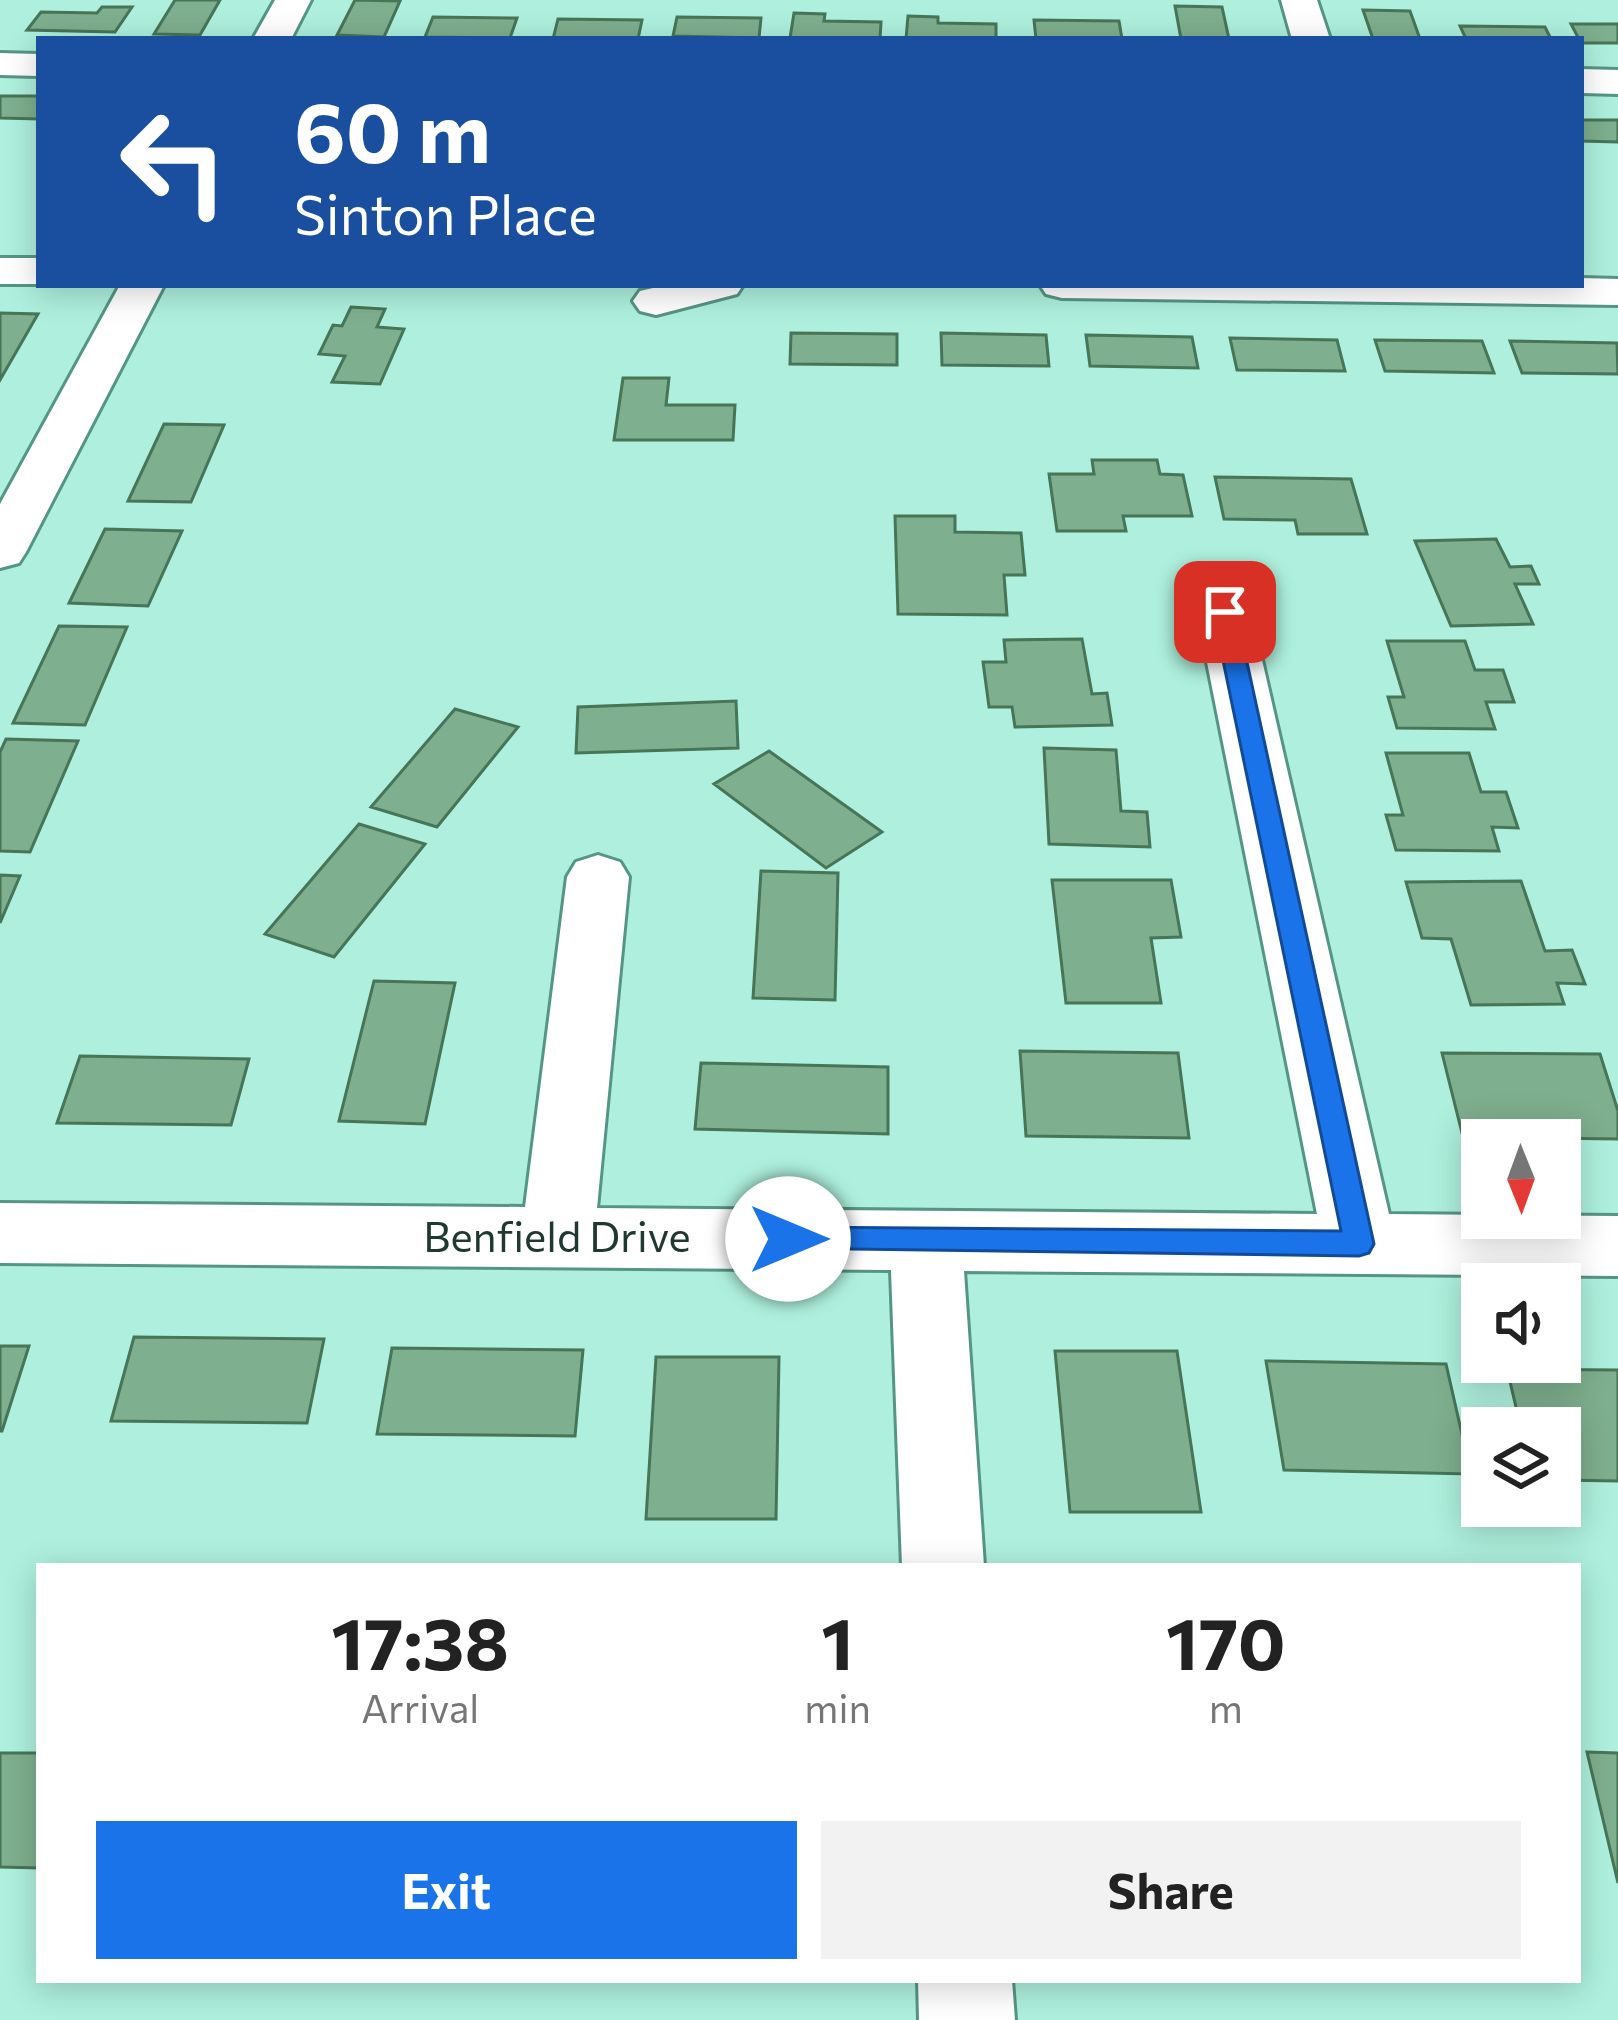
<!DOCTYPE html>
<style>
body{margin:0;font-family:Commissioner,sans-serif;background:#f2f2f2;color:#222;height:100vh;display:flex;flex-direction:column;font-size:45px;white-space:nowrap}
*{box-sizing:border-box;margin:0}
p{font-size:39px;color:#767676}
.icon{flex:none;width:66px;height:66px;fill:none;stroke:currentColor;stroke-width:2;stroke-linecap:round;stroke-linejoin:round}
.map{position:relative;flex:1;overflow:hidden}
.side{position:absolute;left:36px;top:1563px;width:1545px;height:420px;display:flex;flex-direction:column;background:#fff;border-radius:0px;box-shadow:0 6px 30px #0003}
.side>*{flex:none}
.hud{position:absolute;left:36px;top:36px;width:1548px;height:252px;border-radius:0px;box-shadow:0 6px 30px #0003;background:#1a4fa0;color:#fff;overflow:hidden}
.needle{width:78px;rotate:179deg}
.controls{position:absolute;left:1461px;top:1119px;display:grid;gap:24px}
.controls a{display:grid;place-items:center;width:120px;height:120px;border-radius:0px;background:#fff;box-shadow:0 6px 30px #0003;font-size:60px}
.pin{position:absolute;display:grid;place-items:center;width:102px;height:102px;color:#fff;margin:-51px;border-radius:24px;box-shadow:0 6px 18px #0006}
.me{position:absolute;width:132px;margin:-66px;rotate:90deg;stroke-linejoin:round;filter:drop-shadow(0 0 9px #0008)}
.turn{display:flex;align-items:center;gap:42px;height:252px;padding:0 60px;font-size:54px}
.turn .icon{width:156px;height:156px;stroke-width:2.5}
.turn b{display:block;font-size:84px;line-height:102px}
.eta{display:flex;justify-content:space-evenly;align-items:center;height:204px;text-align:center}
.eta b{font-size:72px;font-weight:700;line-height:84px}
.cta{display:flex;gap:24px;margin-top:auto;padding:24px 60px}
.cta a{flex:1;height:138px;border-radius:0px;background:#1a73e8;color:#fff;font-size:48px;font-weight:700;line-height:138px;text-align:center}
.cta a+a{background:#f2f2f2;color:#222}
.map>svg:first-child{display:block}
</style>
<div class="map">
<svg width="1618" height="2020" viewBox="0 0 1618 2020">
<rect width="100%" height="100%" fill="#aef0dd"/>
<path fill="#7eaf8e" stroke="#467557" stroke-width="3" d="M175,0H220L200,35L154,34Z
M355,0L400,1L384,37L337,35Z
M1175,6L1222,7L1229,39H1181Z
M102,7H132L115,32L27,30L41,12L97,13Z
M1363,10L1410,11L1420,39H1373Z
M794,13L825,14L824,21L881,22L880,39L790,38Z
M908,16L938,17V23L996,24V39H906Z
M433,17L517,18L510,38L425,37Z
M677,17L761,18L759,38L673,36Z
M558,19L642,20L638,39H553Z
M1034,20L1119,21L1122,39H1036Z
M1571,24H1618V43H1581Z
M1460,26L1545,27L1551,39H1466Z
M0,96H39V119L0,118Z
M1581,120H1618V142L1581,141Z
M351,307L385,309L377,327L404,329L380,384L332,382L345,356L319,354L333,325L342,326Z
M0,313L38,314L0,380Z
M791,333L897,334V365L790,364Z
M941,333L1046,335L1049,366L942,365Z
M1086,335L1192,337L1198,368L1090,366Z
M1230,338L1337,340L1345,371L1237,370Z
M1375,340L1482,341L1494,373L1385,371Z
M1510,341L1617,343L1618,374L1522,373Z
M623,378H669L666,405H735L733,440H614Z
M164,424L224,425L191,502L128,501Z
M1092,460H1157L1160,474L1183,475L1192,516H1123L1126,531H1057L1049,474H1094Z
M1215,477L1351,479L1367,534H1298L1295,520L1224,519Z
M895,516H955V532L1021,533L1025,575H1004L1007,615L898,614Z
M105,529L182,531L148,606L69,603Z
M1496,539L1510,567L1531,566L1539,584H1515L1533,624L1451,626L1415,541Z
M59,626L127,627L85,725L13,723Z
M1082,639L1092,694L1107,693L1112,725L1015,727L1012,707H989L983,662H1006L1004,640Z
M1387,641H1465L1475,670H1503L1514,702H1486L1495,729L1397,728L1388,697H1404Z
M736,701L738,748L576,753L578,707Z
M455,709L518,727L437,827L371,807Z
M6,739L78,741L30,852L0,851V752Z
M1044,748L1116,750L1121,811L1147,812L1150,847L1049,844Z
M769,751L882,832L826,868L714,784Z
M1386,753H1469L1481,792H1506L1518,828L1492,827L1499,851L1396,850L1386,815H1403Z
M359,824L425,844L334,957L265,934Z
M761,871L838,873L835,1000L753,998Z
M0,875L20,876L0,923Z
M1052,880H1171L1181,937L1151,938L1161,1003H1066Z
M1521,881L1545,951L1572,950L1585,984L1557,983L1564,1004L1471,1005L1451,939L1422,938L1406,882Z
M374,981L455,983L425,1124L339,1121Z
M1020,1051L1178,1053L1189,1138L1026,1136Z
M1442,1053L1600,1054L1618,1111V1139L1463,1137Z
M80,1056L249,1059L231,1125L57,1123Z
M701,1063L888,1067V1134L695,1129Z
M134,1337L324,1339L307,1423L111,1421Z
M0,1346H29L2,1431H0Z
M392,1348L583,1350L575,1436L377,1434Z
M1055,1351H1177L1201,1512H1070Z
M656,1357H779L776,1519H646Z
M1266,1361L1446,1364L1471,1474L1284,1470Z
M1507,1369L1618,1370V1481L1560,1480V1428H1521Z
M1587,1752L1618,1753V1883Z
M0,1753H39V1868L0,1867Z"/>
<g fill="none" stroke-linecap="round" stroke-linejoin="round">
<defs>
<path id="minor" d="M275,0H311L291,39H253Z
M1281,0H1317L1330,39H1292Z
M0,53L39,54V76L0,75Z
M1581,69L1618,70V94L1581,93Z
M0,258H39V284H0Z
M1581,278L1618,279V305L1062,298L1046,294L1040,285H1581Z
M120,285H164L26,552L19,563L0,568V504Z
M666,285H743L737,294L656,315L640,311L633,301L640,291Z
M1224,595L1243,600L1251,612L1389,1214L1618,1216V1276L964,1271L984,1566H902L891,1270L0,1263V1203L525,1207L567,877L576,862L598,855L620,862L629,877L597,1208L1317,1214L1197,612L1205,600Z
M918,1980H1012L1015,2020H919Z"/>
</defs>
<use href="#minor" stroke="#559585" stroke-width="6"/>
<use href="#minor" fill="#fff" fill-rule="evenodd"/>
</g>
<path fill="#1a73e8" stroke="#114b97" stroke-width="3" d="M1225,605L1236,612L1374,1244L1369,1253L1359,1256L778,1248L773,1239L778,1230L788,1227L1341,1231L1213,612Z"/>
<g text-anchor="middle" stroke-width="9" stroke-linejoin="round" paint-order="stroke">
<g font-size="42" fill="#1f3932" stroke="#fff">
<text x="557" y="1252">Benfield Drive</text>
</g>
</g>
</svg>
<div class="controls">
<a><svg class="needle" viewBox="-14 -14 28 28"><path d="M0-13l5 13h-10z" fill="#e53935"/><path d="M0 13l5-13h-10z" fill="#767676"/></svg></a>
<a><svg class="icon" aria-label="sound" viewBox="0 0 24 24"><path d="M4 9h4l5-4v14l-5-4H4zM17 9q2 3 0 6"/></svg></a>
<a><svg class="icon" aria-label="layers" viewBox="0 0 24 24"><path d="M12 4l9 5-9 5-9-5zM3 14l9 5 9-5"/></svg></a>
</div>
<div class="pin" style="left:1225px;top:612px;background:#d93025"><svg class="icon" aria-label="arrive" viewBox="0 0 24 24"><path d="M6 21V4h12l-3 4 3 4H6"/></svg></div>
<svg class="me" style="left:788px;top:1239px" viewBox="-20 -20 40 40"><circle r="19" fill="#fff"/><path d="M0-13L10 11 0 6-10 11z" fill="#1a73e8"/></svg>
<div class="hud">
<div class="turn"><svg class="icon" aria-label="left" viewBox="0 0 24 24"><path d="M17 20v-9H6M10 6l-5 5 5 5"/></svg><div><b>60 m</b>Sinton Place</div></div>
</div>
<section class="side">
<div class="eta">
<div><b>17:38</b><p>Arrival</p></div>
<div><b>1</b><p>min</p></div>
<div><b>170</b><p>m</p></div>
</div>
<div class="cta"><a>Exit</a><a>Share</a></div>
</section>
</div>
